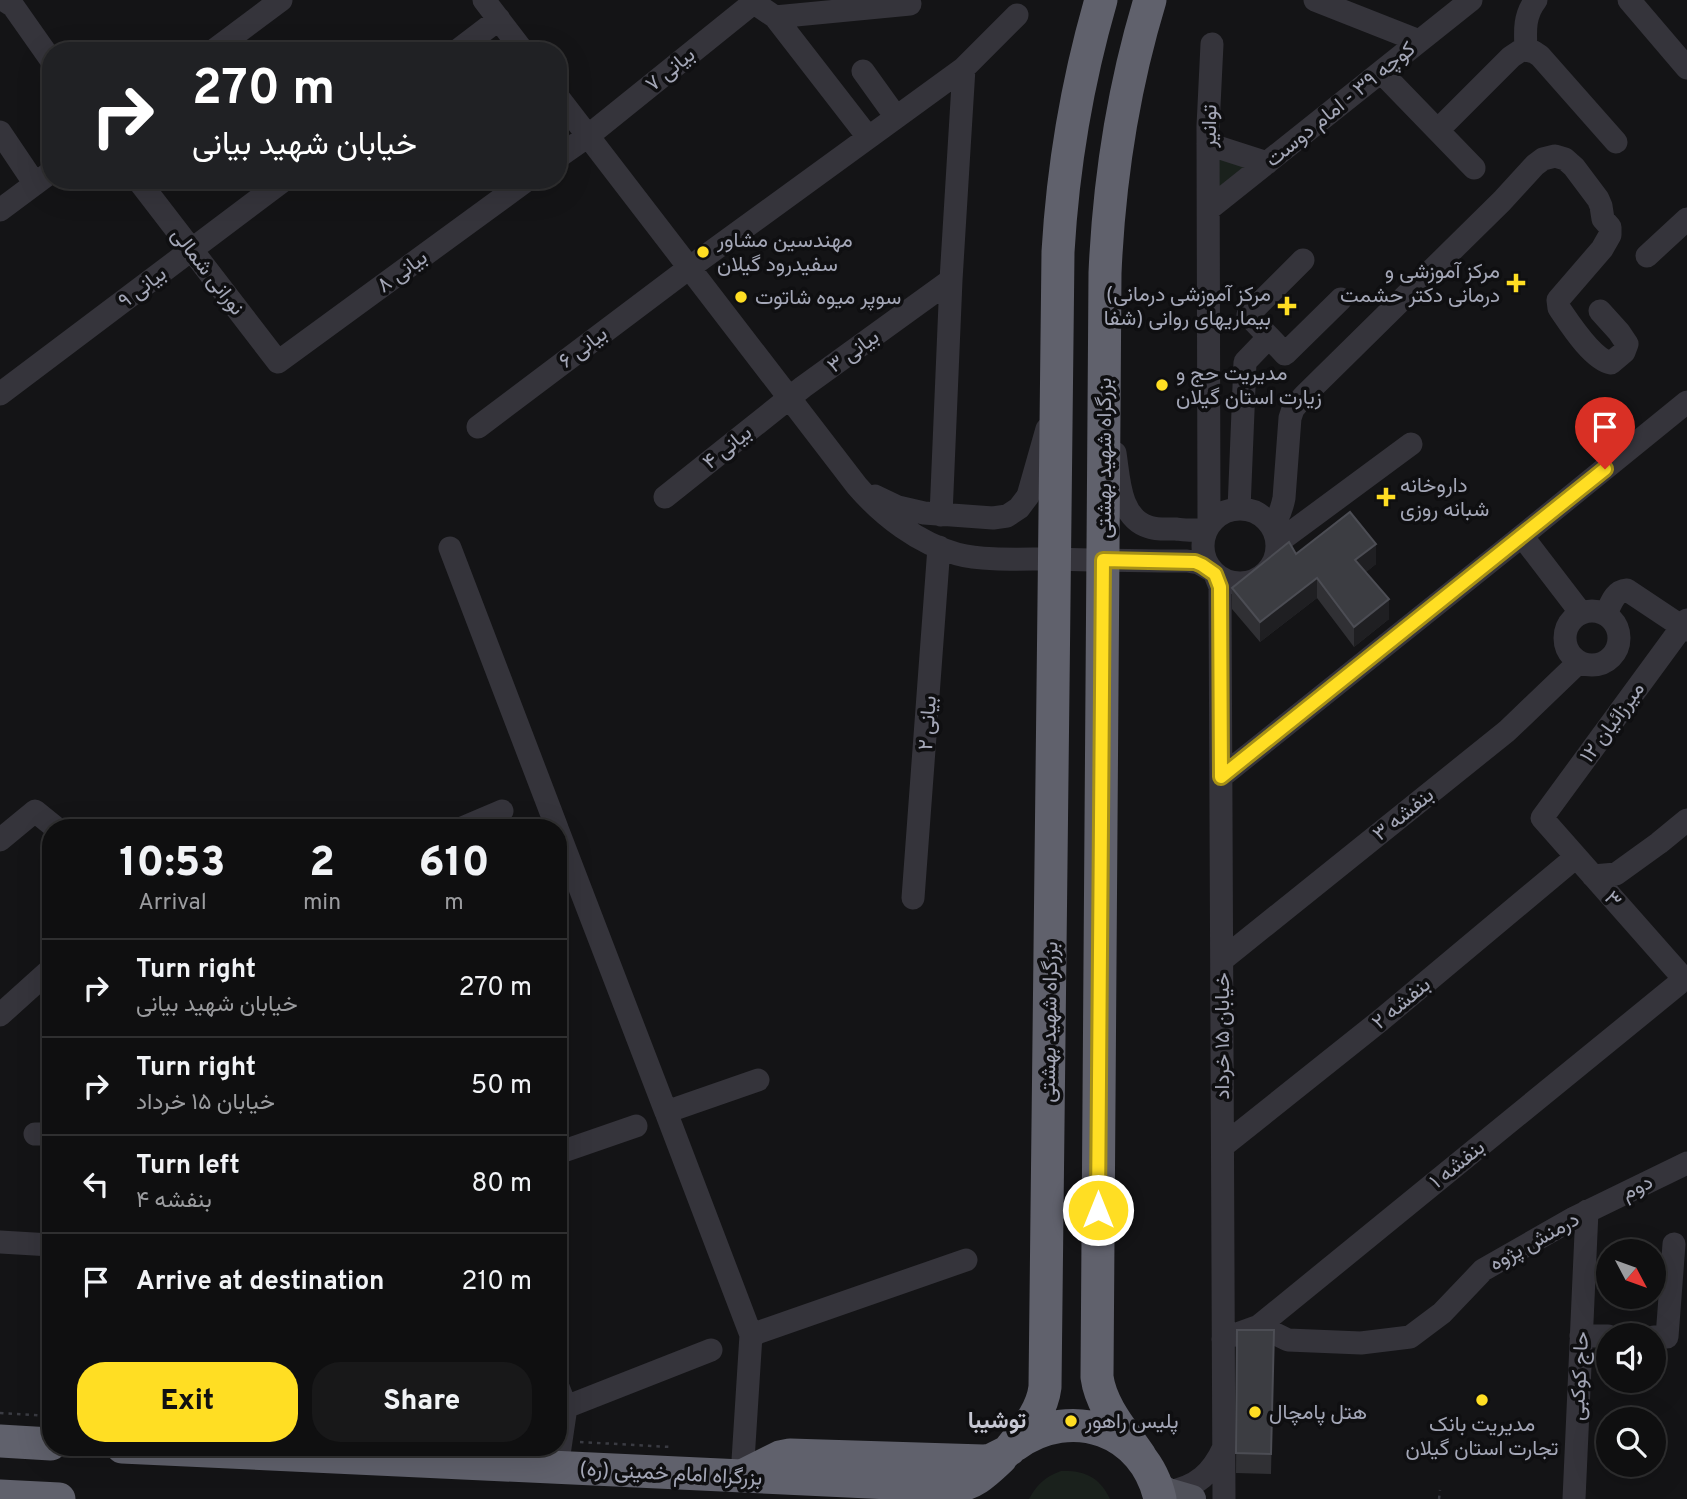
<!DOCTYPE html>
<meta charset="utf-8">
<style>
body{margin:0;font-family:Overpass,Vazirmatn,sans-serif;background:#181819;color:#f1f3f6;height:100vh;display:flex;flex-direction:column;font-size:26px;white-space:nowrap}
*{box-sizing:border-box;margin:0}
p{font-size:23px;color:#9b9c9f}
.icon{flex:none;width:38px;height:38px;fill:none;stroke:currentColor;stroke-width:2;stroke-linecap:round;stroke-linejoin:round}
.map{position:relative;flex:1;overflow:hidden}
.drawer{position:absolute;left:42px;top:819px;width:525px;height:637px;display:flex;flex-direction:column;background:#0f0f10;border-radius:28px;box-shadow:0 7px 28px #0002,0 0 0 2px #2f2f30}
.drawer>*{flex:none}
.guide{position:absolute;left:42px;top:42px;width:525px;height:147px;border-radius:28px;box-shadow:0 7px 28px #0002,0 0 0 2px #2f2f30;background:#202124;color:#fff;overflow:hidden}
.needle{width:46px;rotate:131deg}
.controls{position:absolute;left:1596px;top:1239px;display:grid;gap:14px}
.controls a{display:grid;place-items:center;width:70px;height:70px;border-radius:50%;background:#0f0f10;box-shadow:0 7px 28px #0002,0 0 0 2px #2f2f30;font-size:35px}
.pin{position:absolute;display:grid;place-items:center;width:60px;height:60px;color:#fff;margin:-72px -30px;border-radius:50% 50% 50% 0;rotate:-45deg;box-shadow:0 0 7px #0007}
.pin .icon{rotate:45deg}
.me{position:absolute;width:77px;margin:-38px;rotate:0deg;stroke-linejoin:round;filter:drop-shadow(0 0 5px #0008)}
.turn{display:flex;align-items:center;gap:24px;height:147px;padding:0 35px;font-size:32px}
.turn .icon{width:91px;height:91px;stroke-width:2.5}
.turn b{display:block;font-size:49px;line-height:60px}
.eta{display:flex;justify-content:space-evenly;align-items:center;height:119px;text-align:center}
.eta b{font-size:42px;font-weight:800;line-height:49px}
.cta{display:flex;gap:14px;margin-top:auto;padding:14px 35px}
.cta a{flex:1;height:80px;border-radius:28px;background:#ffde23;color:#111;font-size:28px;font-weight:800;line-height:80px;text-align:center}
.cta a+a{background:#181819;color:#f1f3f6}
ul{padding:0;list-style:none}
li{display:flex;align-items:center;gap:21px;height:98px;padding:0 35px;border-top:2px solid #2f2f30}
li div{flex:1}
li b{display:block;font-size:26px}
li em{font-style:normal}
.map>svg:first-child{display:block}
</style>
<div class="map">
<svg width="1687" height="1499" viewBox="0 0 1687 1499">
<rect width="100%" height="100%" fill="#141416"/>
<path fill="#1a211c" d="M1213,151L1252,164L1213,198Z
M1061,1471C1084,1470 1100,1477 1110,1499H1029C1037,1484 1045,1477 1061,1471Z"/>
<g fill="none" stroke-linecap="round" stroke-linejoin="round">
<path stroke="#3a3b42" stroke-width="2.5" stroke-dasharray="3.5 5" stroke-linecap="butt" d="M0,1413L51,1416
M580,1442L671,1447
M1439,1499L1440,1490"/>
<path stroke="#35343b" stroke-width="23" d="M4,0L13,6L51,60
M484,0L523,51
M750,0L775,17L910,4
M1315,0L1419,41
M1629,0L1687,68
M775,17L868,137
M1526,50C1525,31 1524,15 1536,0
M213,51L281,0
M457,51L499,19
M863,71L896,117
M1381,72L1474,168
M558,97L857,486C883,516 918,543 957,554C983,561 1021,559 1048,559C1094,560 1140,561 1187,561L1199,563L1211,570
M1438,130L1511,57L1520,51L1526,50L1534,52L1540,56L1616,142
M0,132L35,184
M1208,144L1267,163
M558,157L588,136L753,3
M138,180L278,362L527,180
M1209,209L1471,0
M0,210L51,172
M1647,256L1687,219
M1269,337L1285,354L1341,299
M0,394L284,180
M478,427L689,268L964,68L1017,15
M1115,453C1119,478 1119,518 1149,527C1157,530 1167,529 1176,529C1186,530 1198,532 1208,527
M875,496L898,507L924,513L993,518L1007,516L1019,508L1028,496L1047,429
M665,497L803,387L951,280
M1203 546a37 37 0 1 1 74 0a37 37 0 1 1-74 0Z
M1239,509L1245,362L1269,337L1248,315L1303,260
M941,515L951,280L964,68
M1209,525L1208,126L1212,44
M1271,525C1279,519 1282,508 1284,498L1290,418L1293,409L1304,396L1502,201L1535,165L1543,159L1555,156L1565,159L1574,167L1598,199L1601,206L1603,219L1610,227V235L1602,249L1558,300L1559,308C1570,324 1592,359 1611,363L1624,352L1627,344L1619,332L1600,311
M1522,536L1581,613
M1277,543L1411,444
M450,548L557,828
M1215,574L1220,587L1224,1499
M1565 638a27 27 0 1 1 54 0a27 27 0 1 1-54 0Z
M1606,614C1611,604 1614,591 1627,590L1687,630
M1221,777L1522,536L1687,402
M462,828L502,811
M558,831L666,1112
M0,840L35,811L56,828
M1593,876L1616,874L1659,843L1687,820
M913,898L939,547
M1222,960L1507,731L1579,662
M1685,980L1542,818L1687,620
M0,1015L51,969
M35,1134H51
M1223,1146L1381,1020L1576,857
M558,1153L636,1126
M0,1242L51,1245
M1259,1326L1288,1340L1361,1343L1410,1337L1442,1313L1483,1270L1574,1218L1687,1163
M751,1335L666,1112L758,1080
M1581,1336H1608
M1654,1337H1667L1674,1244
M1223,1339L1259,1326L1687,977
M558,1387L566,1407
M557,1468L566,1407L711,1350
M742,1476L751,1335L966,1260
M1168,1492C1197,1487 1212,1473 1224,1447
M1574,1499L1587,1211"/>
<path stroke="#50515a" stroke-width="28" d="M1156,1485L1168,1492L1192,1499"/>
<path stroke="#60616c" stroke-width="33" d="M0,1441L51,1444
M1015,1445C1072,1404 1145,1430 1160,1499
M122,1447L954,1486C974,1485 987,1471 1001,1458
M1010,1449C1025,1430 1042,1412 1045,1387L1058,252C1063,166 1077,83 1101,0
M1140,1456C1124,1432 1101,1407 1097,1377L1105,273C1109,180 1123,89 1150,0
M746,1474L780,1457L790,1455L983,1461L991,1460L1005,1453
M0,1496L59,1499"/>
</g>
<path fill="#303034" d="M1296,554L1376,564L1366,572L1389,619L1354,647L1317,598L1260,642L1232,609V588Z
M1237,1330H1274L1271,1474L1236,1473Z"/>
<path fill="#1f1f22" d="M1376,544V564L1355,581V560Z
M1317,578V598L1260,642V622Z
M1389,599V619L1354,647V627Z"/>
<path fill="#3c3d42" stroke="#4c4d54" stroke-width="2" d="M1350,512L1376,544L1355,560L1389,599L1354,627L1317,578L1260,622L1232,588L1289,542L1296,554Z
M1237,1330H1274L1271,1454L1236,1453Z"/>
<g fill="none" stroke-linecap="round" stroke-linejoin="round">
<defs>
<path id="route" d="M1098,1210L1103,560L1195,562L1202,565L1215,574L1220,587L1221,777L1605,469"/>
</defs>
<use href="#route" stroke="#a69017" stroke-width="18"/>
<use href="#route" stroke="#ffde23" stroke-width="12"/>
</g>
<g fill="#ffde23" stroke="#0f0f11" stroke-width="2.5">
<circle cx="703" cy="252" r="7"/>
<path d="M1512.5 272.5h7v7h7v7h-7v7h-7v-7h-7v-7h7z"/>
<circle cx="741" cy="297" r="7"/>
<path d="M1283.5 295.5h7v7h7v7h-7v7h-7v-7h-7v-7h7z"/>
<circle cx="1162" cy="385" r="7"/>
<path d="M1382.5 486.5h7v7h7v7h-7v7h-7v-7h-7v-7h7z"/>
<circle cx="1482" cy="1400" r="7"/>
<circle cx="1255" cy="1412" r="7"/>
<circle cx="1071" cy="1421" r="7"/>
</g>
<g text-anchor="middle" stroke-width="7" stroke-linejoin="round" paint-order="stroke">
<g font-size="21" fill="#a4a7b7" stroke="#0f0f11">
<text transform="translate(670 69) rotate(-39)" y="7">بیانی ۷</text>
<text transform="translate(1340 104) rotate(-39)" y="7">کوچه ۳۹ - امام دوست</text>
<text transform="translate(1209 126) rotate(-89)" y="7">توانیر</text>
<text transform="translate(208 271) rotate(52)" y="7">نورانی شمالی</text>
<text transform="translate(402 271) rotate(-36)" y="7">بیانی ۸</text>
<text transform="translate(142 287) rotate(-37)" y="7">بیانی ۹</text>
<text transform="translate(583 347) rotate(-37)" y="7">بیانی ۶</text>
<text transform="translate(853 351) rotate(-36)" y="7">بیانی ۳</text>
<text transform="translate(727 447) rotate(-39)" y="7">بیانی ۴</text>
<text transform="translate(1104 458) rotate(-90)" y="7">بزرگراه شهید بهشتی</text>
<text transform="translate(1612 722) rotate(-54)" y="7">میرزائیان ۱۲</text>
<text transform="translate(927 723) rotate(-86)" y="7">بیانی ۲</text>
<text transform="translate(1403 814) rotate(-39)" y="7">بنفشه ۳</text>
<text transform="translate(1613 899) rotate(49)" y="7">۳</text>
<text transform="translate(1401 1003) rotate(-40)" y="7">بنفشه ۲</text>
<text transform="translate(1049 1022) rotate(-89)" y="7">بزرگراه شهید بهشتی</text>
<text transform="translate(1222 1036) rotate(-90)" y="7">خیابان ۱۵ خرداد</text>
<text transform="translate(1457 1164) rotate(-39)" y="7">بنفشه ۱</text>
<text transform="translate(1637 1187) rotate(-26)" y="7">دوم</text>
<text transform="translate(1534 1241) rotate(-29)" y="7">درمنش پژوه</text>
<text transform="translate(1579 1376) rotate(-87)" y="7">حاج کوکبی</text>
<text transform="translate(671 1473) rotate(3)" y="7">بزرگراه امام خمینی (ره)</text>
</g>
<g font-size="21" fill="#a4a7b7" stroke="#0f0f11" text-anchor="start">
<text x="717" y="247">مهندسین مشاور<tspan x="717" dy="24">سفیدرود گیلان</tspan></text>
<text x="1500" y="278" text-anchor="end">مرکز آموزشی و<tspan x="1500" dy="24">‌درمانی دکتر حشمت</tspan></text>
<text x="1271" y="301" text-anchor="end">(مرکز آموزشی درمانی<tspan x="1271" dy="24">بیماریهای روانی (شفا</tspan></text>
<text x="755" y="304">سوپر میوه شاتوت</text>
<text x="1176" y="380">مدیریت حج و<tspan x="1176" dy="24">زیارت استان گیلان</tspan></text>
<text x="1400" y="492">داروخانه<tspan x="1400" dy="24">شبانه روزی</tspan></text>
<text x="1269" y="1419">هتل پامچال</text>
<text x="1085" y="1428">پلیس راهور</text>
<text x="1482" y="1431" text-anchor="middle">مدیریت بانک<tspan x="1482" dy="24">تجارت استان گیلان</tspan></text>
</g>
<g font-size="23" font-weight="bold" fill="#c6c7d3" stroke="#0f0f11">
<text x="997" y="1428">توشیبا</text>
</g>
</g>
</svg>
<div class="controls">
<a><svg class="needle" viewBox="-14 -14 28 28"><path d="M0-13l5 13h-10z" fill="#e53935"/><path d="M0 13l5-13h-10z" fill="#9b9c9f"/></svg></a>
<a><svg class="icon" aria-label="sound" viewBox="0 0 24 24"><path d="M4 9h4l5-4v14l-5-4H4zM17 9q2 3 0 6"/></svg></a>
<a><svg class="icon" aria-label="search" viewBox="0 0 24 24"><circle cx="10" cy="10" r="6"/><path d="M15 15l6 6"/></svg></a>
</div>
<div class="pin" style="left:1605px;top:469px;background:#d93025"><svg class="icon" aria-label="arrive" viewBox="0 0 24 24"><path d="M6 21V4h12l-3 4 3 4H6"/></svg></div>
<svg class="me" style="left:1098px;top:1210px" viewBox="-20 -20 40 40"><circle r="17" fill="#ffde23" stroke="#fff" stroke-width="3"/><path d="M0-11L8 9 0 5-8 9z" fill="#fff"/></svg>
<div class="guide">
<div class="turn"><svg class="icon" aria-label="right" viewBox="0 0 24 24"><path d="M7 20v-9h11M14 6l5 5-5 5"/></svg><div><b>270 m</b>خیابان شهید بیانی</div></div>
</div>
<section class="drawer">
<div class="eta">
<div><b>10:53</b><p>Arrival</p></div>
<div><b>2</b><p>min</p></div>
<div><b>610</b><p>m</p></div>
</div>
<ul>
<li><svg class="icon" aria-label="right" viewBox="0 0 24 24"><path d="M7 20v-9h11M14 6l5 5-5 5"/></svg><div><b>Turn right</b><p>خیابان شهید بیانی</p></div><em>270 m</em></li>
<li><svg class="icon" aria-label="right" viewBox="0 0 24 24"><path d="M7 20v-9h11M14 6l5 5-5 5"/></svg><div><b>Turn right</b><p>خیابان ۱۵ خرداد</p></div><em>50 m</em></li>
<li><svg class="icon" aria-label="left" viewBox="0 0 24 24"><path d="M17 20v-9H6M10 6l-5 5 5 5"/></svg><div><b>Turn left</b><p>بنفشه ۴</p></div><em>80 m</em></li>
<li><svg class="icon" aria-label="arrive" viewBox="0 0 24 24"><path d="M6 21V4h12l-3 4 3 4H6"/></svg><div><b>Arrive at destination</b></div><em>210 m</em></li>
</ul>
<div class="cta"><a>Exit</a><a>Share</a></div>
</section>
</div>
